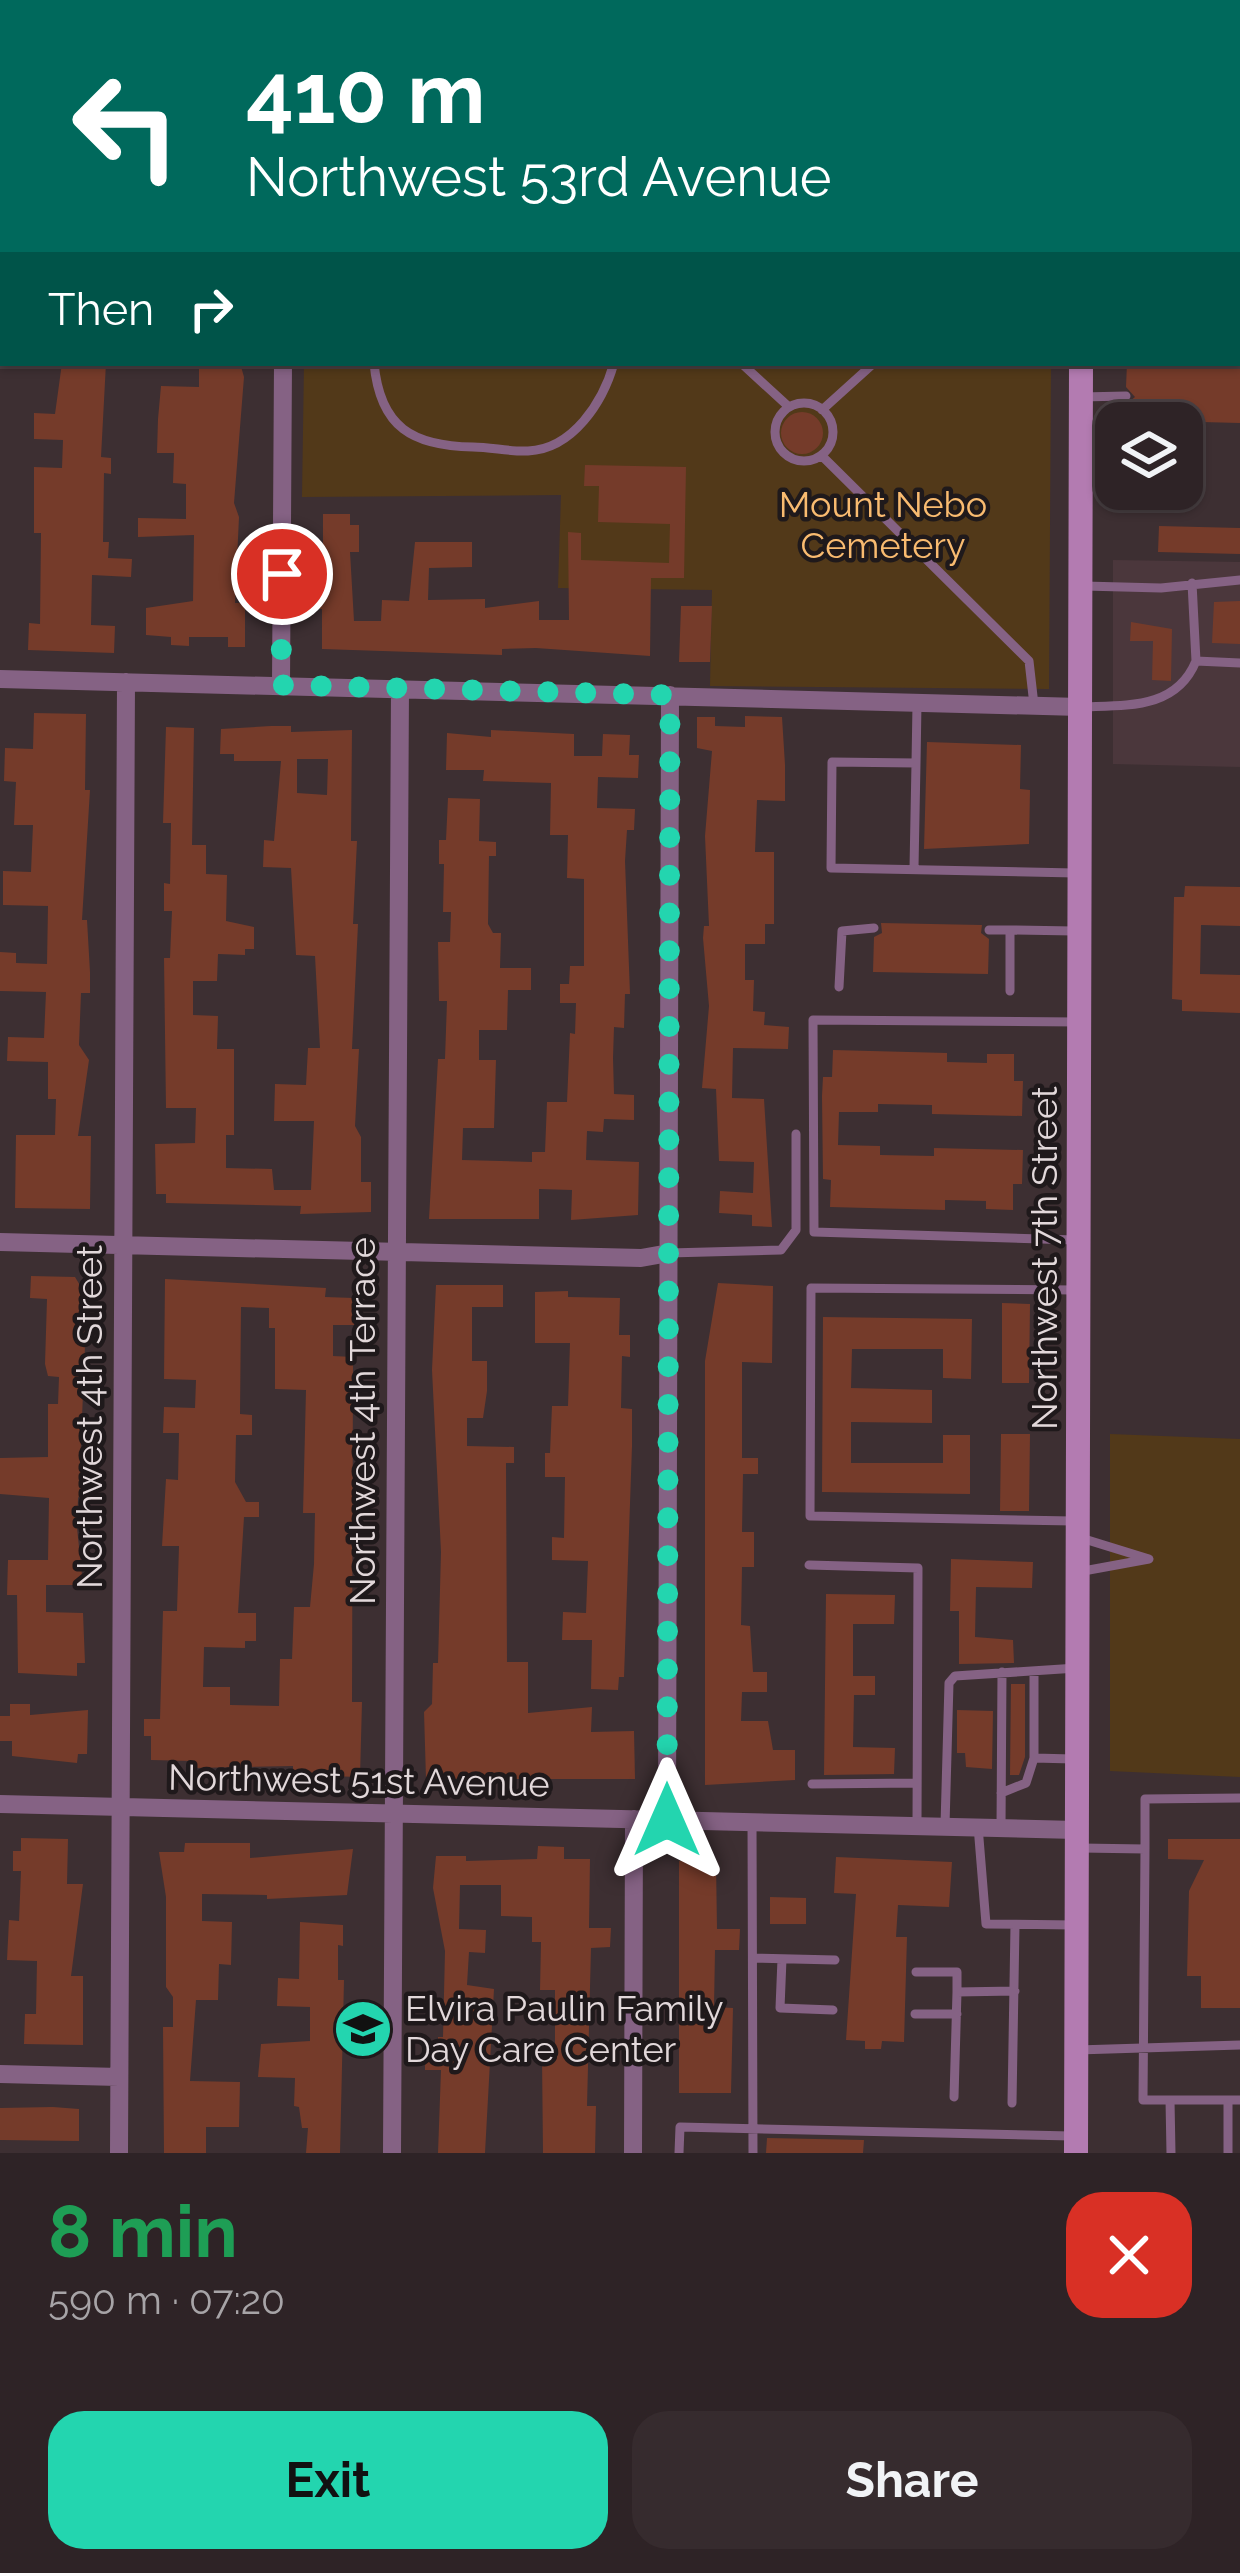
<!DOCTYPE html>
<meta charset="utf-8">
<style>
body{margin:0;font-family:Raleway,sans-serif;background:#362b2e;color:#f1f3f6;height:100vh;display:flex;flex-direction:column;font-size:45px;white-space:nowrap}
*{box-sizing:border-box;margin:0}
p{font-size:39px;color:#a7a4a7}
.icon{flex:none;width:66px;height:66px;fill:none;stroke:currentColor;stroke-width:2;stroke-linecap:round;stroke-linejoin:round}
.map{position:relative;height:2153px;overflow:hidden}
.drawer{display:flex;flex-direction:column;background:#2e2326;flex:1}
.drawer>*{flex:none}
.top-card{position:absolute;left:0px;top:0px;width:1242px;height:366px;box-shadow:0 3px 9px #0004,0 0 0 3px #494043;background:#00695c;color:#fff;overflow:hidden}
.fabs{position:absolute;left:1095px;top:402px;display:grid;gap:24px}
.fabs a{display:grid;place-items:center;width:108px;height:108px;border-radius:24px;background:#2e2326;box-shadow:0 3px 9px #0004,0 0 0 3px #494043;font-size:60px}
.pin{position:absolute;display:grid;place-items:center;width:102px;height:102px;color:#fff;margin:-51px;border:6px solid #fff;border-radius:50%;box-shadow:0 3px 12px #0007}
.me{position:absolute;width:132px;margin:-66px;rotate:0deg;stroke-linejoin:round;filter:drop-shadow(0 0 9px #0008)}
.turn{display:flex;align-items:center;gap:42px;height:252px;padding:0 48px;font-size:54px}
.turn .icon{width:156px;height:156px;stroke-width:2.5}
.turn b{display:block;font-size:84px;line-height:102px}
.then{display:flex;align-items:center;height:114px;padding:0 48px;background:#0003;gap:24px;font-size:45px}
.round{display:grid;place-items:center;flex:none;width:126px;height:126px;border-radius:36px;background:#362b2e}
.headline{display:flex;align-items:center;justify-content:space-between;height:204px;padding:0 48px}
h1{font-size:72px;font-weight:700;line-height:90px;color:#1e9e55}
.primary-button{display:flex;gap:24px;margin-top:auto;padding:24px 48px}
.primary-button a{flex:1;height:138px;border-radius:36px;background:#23d5af;color:#111;font-size:48px;font-weight:700;line-height:138px;text-align:center}
.primary-button a+a{background:#362b2e;color:#f1f3f6}
.map>svg:first-child{display:block}
</style>
<div class="map">
<svg width="1240" height="2153" viewBox="0 0 1240 2153">
<rect width="100%" height="100%" fill="#3d2f32"/>
<path fill="#4b373c" d="M1113,560L1240,562V767L1113,764Z"/>
<path fill="#523919" d="M16,0H1052L16,3Z
M304,363H1051L1049,689L710,686L712,590L558,588L561,495L302,497Z
M1110,1434L1240,1439V1777L1110,1771Z"/>
<path fill="#753b2a" fill-rule="evenodd" d="M62,363H106L101,457L111,458V474L104,473L103,542H109L108,558L132,559L131,577L92,575L91,625L115,626L114,653L28,650L29,623L40,624L41,533H34V467L62,468L63,440L34,439V413L55,414Z
M199,363H240L244,377L234,503L239,517L235,603H245V647H228V637H189V646L171,645V637L146,635V608L193,601L194,535L138,537V518L186,519V484L173,483L174,453H157L158,419L161,386L199,387Z
M1127,363H1240V423L1125,420V405L1135,397L1126,387Z
M781 433a21 21 0 1 1 42 0a21 21 0 1 1-42 0Z
M585,465L686,467L684,578H651L650,656L536,648L502,649V655L322,649V609H315L316,578H323V514H350V525H359V552H350L354,621H381L382,600L409,601L415,542H472V567L429,568L428,600L485,599V608L539,601V620H569L568,532L581,533V560L669,563L670,524L598,522L599,486H584Z
M1159,526L1240,528V554L1158,552Z
M1240,601V644L1212,643L1214,602Z
M681,606H712L710,662H679Z
M1131,622L1172,629L1171,681L1152,680L1153,641H1130Z
M34,713L86,714L85,790H90L82,920H87L90,972V993H81L79,1045L89,1060L78,1136H91L90,1209L15,1208L16,1135H55L56,1099H48V1062L7,1061L8,1037L44,1038L46,992L0,991V952L16,953V963L47,964L48,906L3,905V871L31,872L33,825H14L16,782L4,781L5,748L33,749Z
M745,716L782,717L785,765V801L757,800L755,852H774V924H765V944H745V980H754L753,1011L765,1012L764,1025L789,1027L788,1049L733,1048L732,1098L764,1099L772,1227L752,1226V1215L719,1213L720,1191L753,1193L754,1162L719,1161L716,1089L702,1088L709,1006L703,938L704,926H709L705,836L712,751L697,748V717H715V726L745,727Z
M271,726H291V732L352,730L351,841H357L353,924H358L352,1049H359L355,1126L361,1137V1182H371V1212L300,1214L301,1206L166,1203V1194H156L155,1144L195,1143L196,1108H166L164,958H170L172,911H164V883L170,884L171,823H163L166,727L194,728L192,845H206V874L227,875L226,921L254,927V949H245V955L218,954L217,981H193V1015L218,1016L217,1049H234V1135H226V1168L272,1169L274,1190H311L314,1121H274L275,1084L306,1085L308,1048H320L315,956L296,955L291,868L263,867L264,840L274,841L281,761H234V754H220L221,729ZM297,759H328L327,795L297,793Z
M491,730L574,734V756H602L603,734L630,735L629,755H639L638,778L598,777L597,808L635,809L634,830H627L625,861L630,994H625L624,1028L614,1027L613,1058L614,1094L634,1095V1120L604,1119L603,1132L587,1131L586,1160L639,1162L638,1215L571,1220L572,1190L539,1189V1219H429L438,1059H445L447,1001H439L438,942H450L451,912H443L444,864H439V840H446L448,798L480,799L479,841L496,842V856H489L488,924L493,933H501L500,968H531V990H508L507,1030H479V1060H496L494,1128H463L462,1160L532,1162V1152H545L547,1102H567L570,1033L575,1034L576,1003H560V984H569L570,966H584V879L567,878L568,835H550L551,783L483,781L484,770H446L447,733L491,737Z
M927,742L1021,745L1020,789L1030,790L1029,844L924,849Z
M1185,886L1240,887V926L1201,925L1200,974L1240,975V1013L1182,1011V1000L1172,999L1174,897H1184Z
M881,923L982,925L981,933L989,939L988,974L873,972L874,937L882,933Z
M833,1050L947,1053V1062L987,1063V1054H1014V1081H1023L1022,1116L932,1114V1105L878,1104V1112H839L838,1145L880,1146V1155L934,1156V1148L1023,1150L1022,1184H1013V1210L986,1209V1201L945,1200V1210L830,1207L831,1180L823,1179L822,1096L823,1077H832Z
M31,1276L75,1277L87,1297L80,1466H85V1485L78,1498L77,1528L83,1585H46V1612L83,1613L85,1663H77V1676L18,1673L17,1595H7L8,1560H48L49,1498L0,1494V1458L48,1457V1404H58L59,1377L48,1376L45,1364L47,1299L30,1298Z
M165,1279L326,1288L325,1297L354,1298V1325H333V1356L353,1357L352,1702H362L360,1777L293,1775V1766L193,1768V1761L151,1760V1736H144V1719H160L163,1611H177L179,1546H162L166,1479L178,1480L179,1433H163L164,1407L195,1408L196,1380L164,1379ZM241,1307L269,1308V1328H275V1389L306,1390L303,1513H315L314,1564L310,1607H294L292,1659H280L279,1706L230,1705V1687H203L204,1647L245,1648V1641H256V1613H238L244,1517H259V1502H246L235,1482L236,1435H252V1415L240,1414Z
M718,1283L773,1286L772,1363L742,1362V1458H758V1474H743L742,1532H754V1567H742L741,1625L750,1626L753,1672H767V1692H742L741,1721H768L773,1750H795V1780L705,1785V1361Z
M436,1285H503V1307H472V1361H487V1391L483,1418H467V1446L514,1447V1463H506L507,1662H528V1713L592,1707L591,1732L634,1731L635,1779H426L424,1712L432,1704L433,1663H438L441,1552L432,1370Z
M568,1291V1297L620,1298L619,1335H630V1357L622,1356L621,1408L632,1409V1446L624,1677H619L618,1690L591,1689L592,1640H562L563,1612L586,1613L588,1561L552,1560V1537L564,1538L565,1477H545V1453H550L552,1406H568L570,1343H535V1292Z
M1002,1303L1030,1304L1029,1383H1002Z
M823,1317L972,1319L971,1379L943,1378V1349H852L851,1388L932,1390V1423L851,1422V1463H943V1435H970V1494L822,1492Z
M1001,1434H1030L1029,1511H1000Z
M951,1559L1033,1562L1032,1588L976,1587L975,1637L1013,1640L1014,1663L959,1664V1611H950Z
M826,1594L895,1595L894,1624H853V1676H875V1695H854L853,1747L895,1748L894,1774L824,1775Z
M1011,1684H1025V1757L1019,1775H1010Z
M10,1704H30V1715L88,1710L87,1754H78L77,1763L12,1756V1741H0V1716H10Z
M957,1710L993,1711L992,1769L966,1767L965,1753H957Z
M21,1838L68,1839L67,1884H83L71,1976H83V2045L24,2044L25,2014H36L37,1961L7,1960L9,1920L19,1921L21,1871H13V1851H21Z
M1168,1839H1240V2008H1201V1976H1187L1189,1891L1204,1860L1168,1859Z
M185,1843H250V1858L353,1849L347,1895L267,1899V1895L202,1894V1921L232,1922L231,1965L219,1964L218,2000H196L190,2081L240,2082L239,2127H206V2153H164L163,2027H173V1997L166,1987V1897L159,1852H184Z
M538,1846L564,1847V1859H590L589,1928H611L610,1947L591,1948L587,2106H596L595,2153H543L542,2056L555,2057V1990H540L541,1942H532V1917L501,1916V1885H460L459,1929L486,1930L485,1953L469,1952L467,1985L494,1989L485,2153H438L441,2070H425V2046H438V2037H443L445,1951L433,1888L436,1856H466V1861L537,1859Z
M836,1857L952,1862L949,1907L898,1905L896,1937H907L904,2042L882,2041L881,2049H865V2041L846,2040L856,1894L834,1893Z
M679,1861L716,1862L717,1929H740L739,1950H715L714,2007L733,2008L731,2093H679Z
M770,1897L806,1898V1924H770Z
M300,1922L343,1925V1946L338,1945V1980H344L340,2153H306L308,2128H302L299,2107L294,2106L295,2078L258,2077L261,2044L310,2041V2007L277,2006L278,1978L299,1979Z
M53,2107L79,2109V2141L0,2140V2108Z
M767,2138L864,2140L863,2153H766Z"/>
<g fill="none" stroke-linecap="round" stroke-linejoin="round">
<path stroke="#856284" stroke-width="9" d="M154,0L218,3
M1145,0V3
M600,1L602,3
M405,3L409,0
M971,3L972,0
M1239,238H1240
M374,363C380,428 413,446 473,447C491,447 510,452 528,451C573,449 603,402 614,363
M741,363L789,407
M1081,397L1126,396
M775 432a29 29 0 1 1 58 0a29 29 0 1 1-58 0Z
M822,410L874,363
M822,456L1029,661L1034,705
M1192,583L1196,661
M1084,586L1161,588L1240,580
M917,704L916,763L832,762L831,868L1075,873
M1080,707C1126,705 1176,710 1196,661L1240,663
M914,868L916,763
M989,930H1010
M839,987L842,931L874,928
M1010,991V930L1074,931
M1075,1240L814,1232L813,1020L1079,1022
M669,1253L781,1250L796,1230V1134
M1073,1521L810,1516L811,1288L1077,1290
M809,1565L918,1568L917,1823
M1078,1572L1149,1559L1081,1538
M1034,1671V1758L1073,1759
M812,1784L917,1783
M1001,1793L1026,1783L1034,1758
M752,1821L753,2153
M945,1825L949,1683L955,1676L1077,1668
M978,1826L986,1924L1075,1925
M1001,1828L1002,1672
M1081,1848L1145,1849L1143,2100H1240
M1145,1849V1799L1240,1798
M753,1958L835,1960
M782,1959L780,2008L833,2010
M916,1972H957V1992
M915,2014H957
M1077,2050L1240,2045
M954,2097L957,1992L1015,1991
M1170,2100L1171,2153
M1228,2100V2153
M1012,2103L1015,1925
M679,2153L680,2127L1071,2136"/>
<path stroke="#856284" stroke-width="18" d="M0,111H3
M0,679L1080,707
M281,685L283,363
M0,1242L641,1258L669,1253
M0,1804L1076,1830
M667,1820L670,695
M0,2074L119,2077
M119,2153L126,682
M392,2153L400,688
M633,2153L634,1819"/>
<path stroke="#b37bb1" stroke-width="24" d="M1083,3V0
M1076,2153L1081,363"/>
</g>
<g fill="none" stroke-linecap="round" stroke-linejoin="round">
<path stroke="#23d5af" stroke-width="21" stroke-dasharray="0 37.8" d="M282,574L281,685L670,695L667,1820"/>
</g>
<defs>
<symbol id="school-disc" viewBox="-11 -11 22 22"><circle r="9.5" fill="#23d5af" stroke="#1f191b"/><path d="M0-5L7-2L0 1L-7-2ZM-4 1L0 2.5L4 1V4Q0 6-4 4Z" fill="#111"/></symbol>
</defs>
<g fill-rule="evenodd">
<use href="#school-disc" x="330" y="1996" width="66" height="66"/>
</g>
<g text-anchor="middle" stroke-width="9" stroke-linejoin="round" paint-order="stroke">
<g font-size="36" fill="#f9bb70" stroke="#1f191b">
<text x="883" y="517">Mount Nebo<tspan x="883" dy="41">Cemetery</tspan></text>
</g>
<g font-size="36" fill="#e2d8da" stroke="#1f191b">
<text transform="translate(1044 1258) rotate(-90)" y="13">Northwest 7th Street</text>
<text transform="translate(89 1417) rotate(-90)" y="13">Northwest 4th Street</text>
<text transform="translate(362 1421) rotate(-90)" y="13">Northwest 4th Terrace</text>
<text transform="translate(359 1780) rotate(1)" y="13">Northwest 51st Avenue</text>
</g>
<g font-size="36" fill="#e2d8da" stroke="#1f191b" text-anchor="start">
<text x="405" y="2021">Elvira Paulin Family<tspan x="405" dy="41">Day Care Center</tspan></text>
</g>
</g>
</svg>
<div class="fabs">
<a><svg class="icon" aria-label="layers" viewBox="0 0 24 24"><path d="M12 4l9 5-9 5-9-5zM3 14l9 5 9-5"/></svg></a>
</div>
<div class="pin" style="left:282px;top:574px;background:#d93025"><svg class="icon" aria-label="arrive" viewBox="0 0 24 24"><path d="M6 21V4h12l-3 4 3 4H6"/></svg></div>
<svg class="me" style="left:667px;top:1820px" viewBox="-20 -20 40 40"><path d="M0-17L14 15 0 8-14 15z" fill="#23d5af" stroke="#fff" stroke-width="4"/></svg>
<div class="top-card">
<div class="turn"><svg class="icon" aria-label="left" viewBox="0 0 24 24"><path d="M17 20v-9H6M10 6l-5 5 5 5"/></svg><div><b>410 m</b>Northwest 53rd Avenue</div></div>
<div class="then">Then<svg class="icon" aria-label="right" viewBox="0 0 24 24"><path d="M7 20v-9h11M14 6l5 5-5 5"/></svg></div>
</div>
</div>
<section class="drawer">
<div class="headline"><div><h1>8 min</h1><p>590 m · 07:20</p></div><a class="round" style="background:#d93025;color:#fff"><svg class="icon" aria-label="close" viewBox="0 0 24 24"><path d="M6 6l12 12M18 6L6 18"/></svg></a></div>
<div class="primary-button"><a>Exit</a><a>Share</a></div>
</section>
